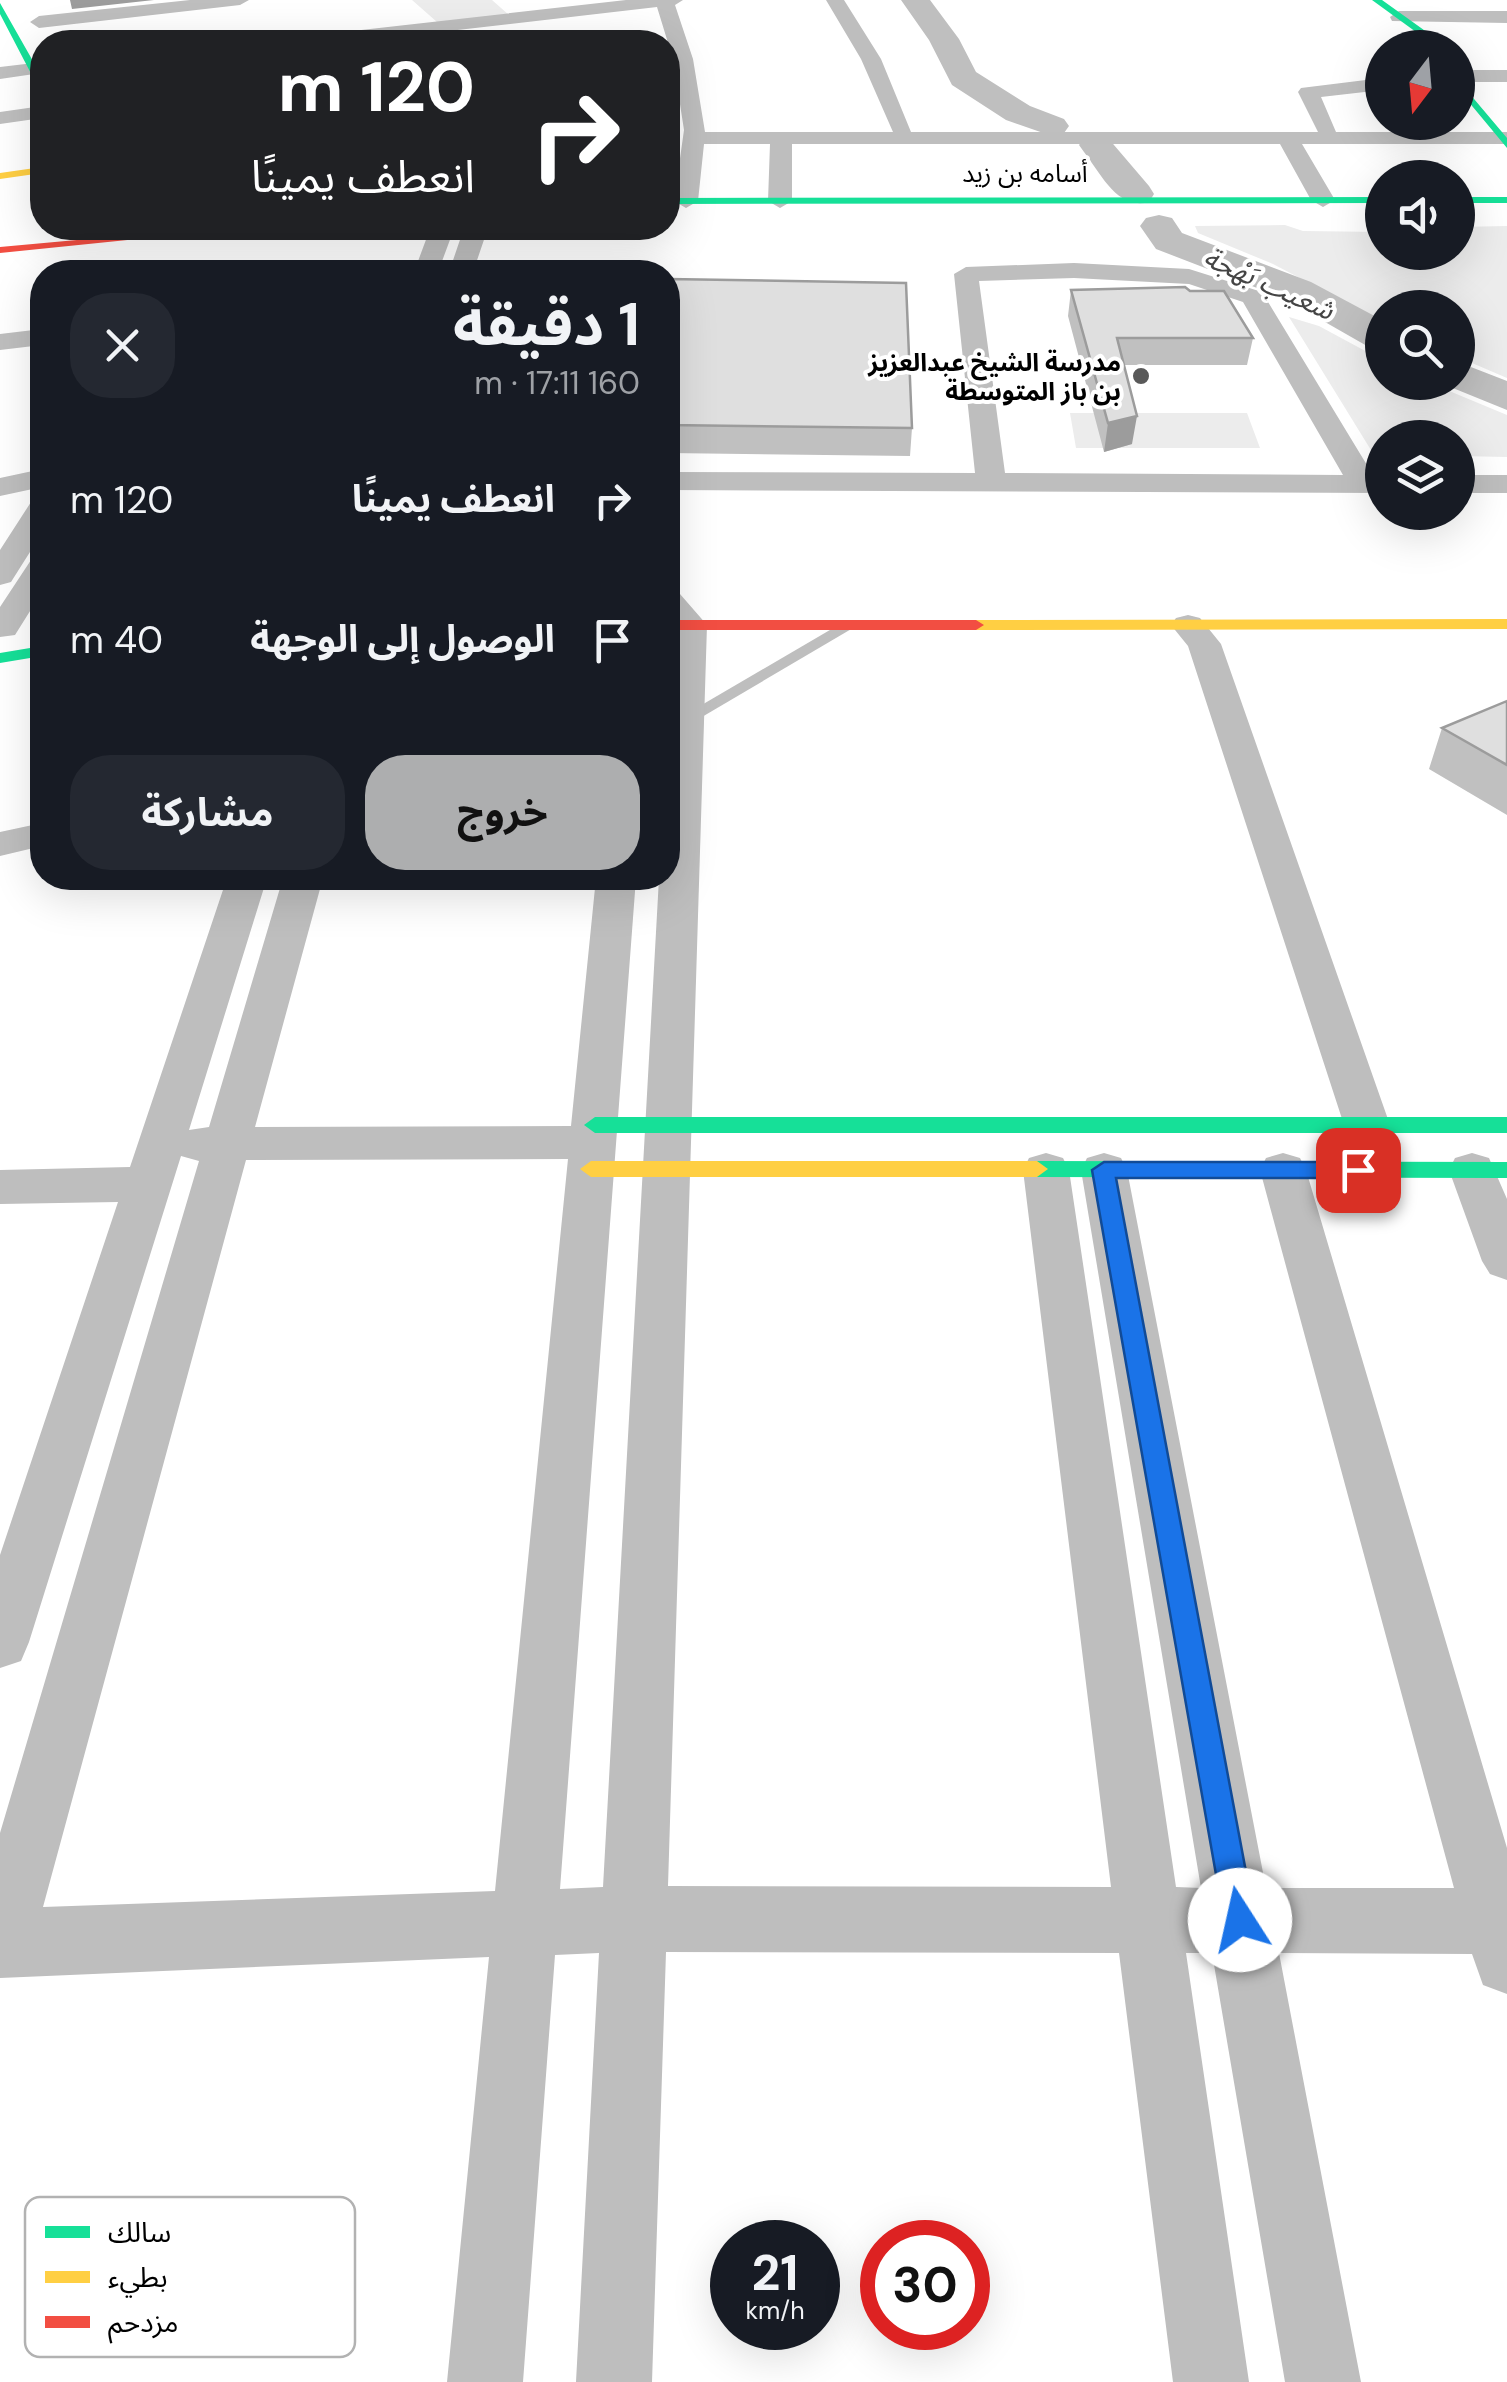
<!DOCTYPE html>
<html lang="ar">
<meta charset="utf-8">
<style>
body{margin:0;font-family:"DM Sans","Noto Sans Arabic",sans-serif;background:#242831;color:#f1f3f6;direction:rtl;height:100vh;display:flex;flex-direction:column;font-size:38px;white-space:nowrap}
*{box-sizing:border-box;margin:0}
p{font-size:32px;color:#9ea1a6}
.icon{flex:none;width:55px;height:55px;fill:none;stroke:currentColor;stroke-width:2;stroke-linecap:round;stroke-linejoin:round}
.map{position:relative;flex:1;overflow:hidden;direction:ltr}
.panel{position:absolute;left:30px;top:260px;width:650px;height:630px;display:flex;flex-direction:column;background:#171b24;border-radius:40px;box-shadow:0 10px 40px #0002;direction:rtl}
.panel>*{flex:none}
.top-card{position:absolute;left:30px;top:30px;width:650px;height:210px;border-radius:40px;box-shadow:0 10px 40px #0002;direction:rtl;background:#202124;color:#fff;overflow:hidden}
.needle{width:65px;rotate:196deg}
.tools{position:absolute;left:1365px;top:30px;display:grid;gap:20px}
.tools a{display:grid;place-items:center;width:110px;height:110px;border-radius:50%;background:#171b24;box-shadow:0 10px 40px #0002;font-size:50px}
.speed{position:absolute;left:710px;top:2220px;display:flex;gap:20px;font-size:50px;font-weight:700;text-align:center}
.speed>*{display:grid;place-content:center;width:130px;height:130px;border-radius:50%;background:#171b24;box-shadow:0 10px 40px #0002;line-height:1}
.speed small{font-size:25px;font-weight:400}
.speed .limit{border:15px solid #d22;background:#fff;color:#111}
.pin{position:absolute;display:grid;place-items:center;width:85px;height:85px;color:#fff;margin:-42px;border-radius:20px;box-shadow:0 5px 15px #0006}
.me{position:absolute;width:110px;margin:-55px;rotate:350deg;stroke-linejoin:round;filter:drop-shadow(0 0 8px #0008)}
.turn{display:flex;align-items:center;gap:35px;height:210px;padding:0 40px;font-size:45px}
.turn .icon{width:130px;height:130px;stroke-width:2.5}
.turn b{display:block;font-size:70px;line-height:85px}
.round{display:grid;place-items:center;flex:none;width:105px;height:105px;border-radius:40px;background:#242831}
.headline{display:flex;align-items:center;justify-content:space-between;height:170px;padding:0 40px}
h1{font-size:60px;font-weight:700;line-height:75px}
.button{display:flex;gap:20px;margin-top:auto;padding:20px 40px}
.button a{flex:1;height:115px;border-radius:40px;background:#adaeaf;color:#111;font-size:40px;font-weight:700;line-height:115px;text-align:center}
.button a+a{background:#242831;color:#f1f3f6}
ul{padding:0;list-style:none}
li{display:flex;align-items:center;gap:30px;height:140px;padding:0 40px}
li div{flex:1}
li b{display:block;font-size:38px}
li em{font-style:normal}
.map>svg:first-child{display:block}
</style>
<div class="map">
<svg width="1507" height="2382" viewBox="0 0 1507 2382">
<rect width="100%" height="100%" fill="#fff"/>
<path fill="#ececec" d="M412,0H492L509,15L437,22Z
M1285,225L1303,231L1382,232V252H1458V227L1507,226V378L1458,357V308H1382V321L1273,264L1198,233L1195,226Z
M1289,317L1319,326L1382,360V382L1430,383L1507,415V457L1458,456V438H1382V455H1374Z
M1070,413H1247L1260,448H1076Z"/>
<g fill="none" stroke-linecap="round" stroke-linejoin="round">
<path fill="#bfbfbf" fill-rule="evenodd" d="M901,0H930L959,39L976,72L1030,106L1064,119L1069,126L1064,133L1052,136L1006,120L952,85L929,40Z
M1096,135L1108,138L1149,186L1154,194L1149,202C1117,210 1102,175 1084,152L1079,145L1084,138Z
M1159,215L1172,218L1182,233L1311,282L1382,320V349L1367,346L1283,298L1156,249L1140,226L1146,218Z
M1458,362L1507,381V410L1443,384L1458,382Z"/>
<path fill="#bebebe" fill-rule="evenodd" d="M847,620L855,625L853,628L690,724H678L676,720Z"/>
<path fill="#bebebe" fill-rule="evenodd" d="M190,0H249L240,5L39,28L30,22L39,16Z
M626,0H683L675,5L693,59L705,132H893L861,59L826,0H844L881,59L911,132H1318L1298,92L1301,88L1382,78V90L1321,97L1336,132H1507V144H1302L1335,200L1323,207L1311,200L1280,144H792V201L780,208L768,201L770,144H704L698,201L686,208L674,201L684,130L673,59L657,7L353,42H298L308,36Z
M1399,11H1507V23L1392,21L1390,17Z
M34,63L41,65V73L0,79V67Z
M1458,70H1507V82H1458Z
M42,106V118L0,124V112Z
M424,228H448L451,237L438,272H414L427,237Z
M464,228H488L473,272H449Z
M1074,263L1189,269L1262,292L1373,475H1382V493L668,490V472L975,473L954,274L966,267ZM1074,278L1189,284L1243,302L1343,475L1005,473L979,281Z
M42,329V345L0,350V334Z
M42,469V487L0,496V478Z
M1458,475H1507V493H1458Z
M42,500V533L11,582L0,585V550L31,502Z
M42,557V592L15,635L0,637V607L31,560Z
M668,591L680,594L707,625L668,1886L1111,1887L1023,1170L1029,1158L1046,1153L1063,1158L1069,1170L1176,1887L1201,1888L1081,1170L1087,1158L1104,1153L1121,1158L1127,1170L1266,1888H1454L1260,1170L1266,1158L1283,1153L1300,1158L1306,1170L1507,1848V1994L1483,1985L1472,1954L1279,1953L1361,2382H1285L1212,1953H1186L1249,2382H1173L1119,1953L666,1952L652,2382H576L599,1953L555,1955L523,2382H447L489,1957L0,1978V1833L199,1161L181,1156L29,1642L21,1661L0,1668V1555L118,1202L0,1204V1170L130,1167L227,878H267L189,1130L209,1127L283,878H323L255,1127L571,1126L596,878H636L560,1889L603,1887L659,878H668V728L673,627L668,620ZM568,1159L495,1891L43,1907L246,1160Z
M1188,615L1200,618L1221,644L1390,1125L1383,1136L1367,1141L1351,1136L1344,1125L1188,646L1171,625L1176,618Z
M42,823V846L0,856V832Z
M1472,1153L1489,1158L1507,1199V1280L1490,1274L1482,1261L1449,1170L1455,1158Z"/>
<path fill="#16e098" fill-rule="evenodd" d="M1372,0H1382L1449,48H1438Z
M0,3L42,77V88L37,85L0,14Z
M1458,80L1507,138V148L1458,89Z
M1382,197V203L668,204V198Z
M1458,197H1507V203H1458Z
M42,646V656L0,663V653Z
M595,1117H1507V1133H595L584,1125Z
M1037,1161L1507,1162V1178L1037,1177L1026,1169Z"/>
<path fill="#ffcf43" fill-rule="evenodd" d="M42,167V173L0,179V173Z
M1507,619V629L976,630L968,625L976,620Z
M591,1161H1037L1048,1169L1037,1177H591L580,1169Z"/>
<path fill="#f24e42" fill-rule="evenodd" d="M208,228H245L0,253V247Z
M668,620H976L984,625L976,630H668Z"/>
</g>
<path fill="#c0c0c0" d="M668,279L912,428L910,456L668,453Z
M1071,290L1190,291L1253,338L1247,365H1124L1132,444L1104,452L1068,316Z
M1507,701V815L1429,769L1442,728Z"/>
<path fill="#9c9c9c" d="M70,0H154L72,9Z
M1137,416L1132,444L1104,452L1108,423Z"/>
<path fill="#dfdfdf" stroke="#9c9c9c" stroke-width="2.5" d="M668,279L906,283L912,428L668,425Z
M1185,287L1190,291H1224L1253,338H1117L1137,416L1108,423L1071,290Z
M1507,701V765L1442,728Z"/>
<path fill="#1a73e8" stroke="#114b97" stroke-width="2.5" d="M1104,1162H1358L1370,1170L1358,1178H1116L1255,1920L1251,1931L1240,1936L1228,1931L1224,1920L1092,1170Z"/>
<circle fill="#595959" stroke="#fff" stroke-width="4" cx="1141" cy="376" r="10"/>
<g text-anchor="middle" stroke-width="8" stroke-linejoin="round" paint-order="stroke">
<g font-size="25" fill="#000" stroke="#fff">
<text x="1025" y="182">أسامه بن زيد</text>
</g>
<g font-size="25" font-weight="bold" fill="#000" stroke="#fff" text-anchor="end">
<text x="1121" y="371">مدرسة الشيخ عبدالعزيز<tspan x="1121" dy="29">بن باز المتوسطة</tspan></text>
</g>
<g font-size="28" font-style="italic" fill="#444" stroke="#fff">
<text transform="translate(1269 283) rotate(24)" y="10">شعيب بَهْجة</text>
</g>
</g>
<rect x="25" y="2197" width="330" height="160" rx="15" fill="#fff" stroke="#b2b2b2" stroke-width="2.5"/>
<rect x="45" y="2226" width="45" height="12" fill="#16e098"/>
<rect x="45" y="2271" width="45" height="12" fill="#ffcf43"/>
<rect x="45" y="2316" width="45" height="12" fill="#f24e42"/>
<g font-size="28" fill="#000">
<text x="108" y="2242">سالك</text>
<text x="108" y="2287">بطيء</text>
<text x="108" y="2332">مزدحم</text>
</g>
</svg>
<div class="tools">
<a><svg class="needle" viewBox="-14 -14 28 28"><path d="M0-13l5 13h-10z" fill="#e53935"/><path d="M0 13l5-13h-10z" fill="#9ea1a6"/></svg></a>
<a><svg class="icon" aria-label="sound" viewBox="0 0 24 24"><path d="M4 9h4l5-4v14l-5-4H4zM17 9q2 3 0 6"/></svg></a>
<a><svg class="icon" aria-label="search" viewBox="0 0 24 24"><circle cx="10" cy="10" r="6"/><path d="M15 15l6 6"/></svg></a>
<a><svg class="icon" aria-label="layers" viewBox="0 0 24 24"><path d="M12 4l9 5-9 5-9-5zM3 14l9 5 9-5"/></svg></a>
</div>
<div class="speed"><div>21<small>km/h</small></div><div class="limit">30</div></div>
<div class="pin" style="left:1358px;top:1170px;background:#d93025"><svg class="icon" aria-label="arrive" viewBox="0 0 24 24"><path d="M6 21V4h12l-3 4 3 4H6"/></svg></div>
<svg class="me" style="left:1240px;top:1920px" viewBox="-20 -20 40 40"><circle r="19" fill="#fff"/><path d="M0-13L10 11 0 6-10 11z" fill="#1a73e8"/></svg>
<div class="top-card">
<div class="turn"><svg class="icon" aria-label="right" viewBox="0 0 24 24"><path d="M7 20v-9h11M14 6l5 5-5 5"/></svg><div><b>120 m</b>انعطف يمينًا</div></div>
</div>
<section class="panel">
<div class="headline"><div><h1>1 دقيقة</h1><p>160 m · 17:11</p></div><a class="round"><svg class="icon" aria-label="close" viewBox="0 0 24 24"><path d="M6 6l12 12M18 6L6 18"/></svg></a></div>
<ul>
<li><svg class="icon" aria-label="right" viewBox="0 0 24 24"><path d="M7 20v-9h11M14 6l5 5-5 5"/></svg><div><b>انعطف يمينًا</b></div><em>120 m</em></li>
<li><svg class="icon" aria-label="arrive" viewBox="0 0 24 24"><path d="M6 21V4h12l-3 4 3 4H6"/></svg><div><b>الوصول إلى الوجهة</b></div><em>40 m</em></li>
</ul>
<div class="button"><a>خروج</a><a>مشاركة</a></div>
</section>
</div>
